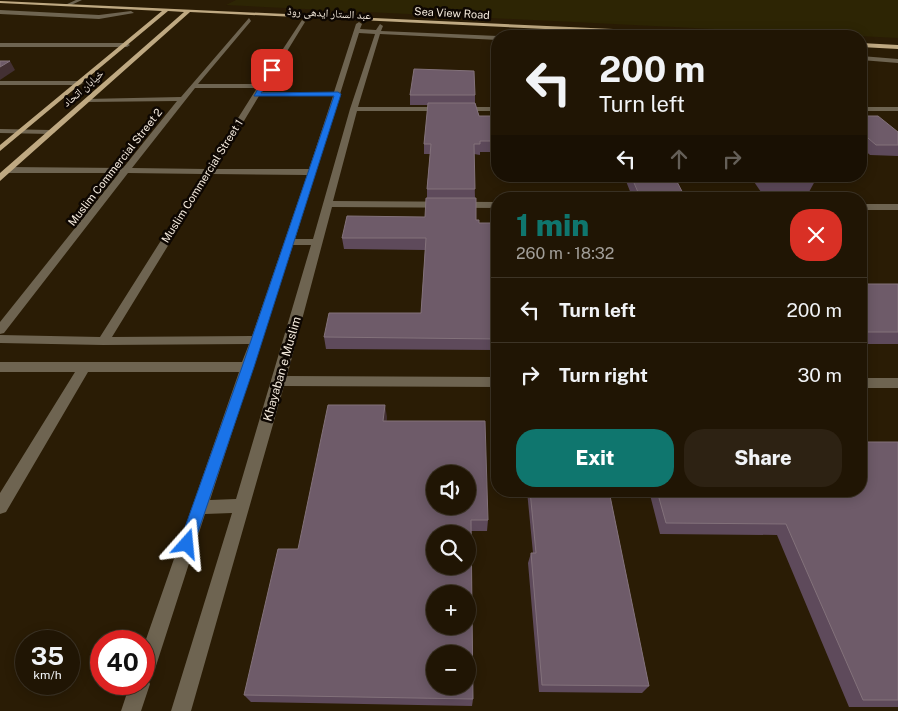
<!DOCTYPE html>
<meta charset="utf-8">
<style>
body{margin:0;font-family:"Public Sans","Noto Naskh Arabic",sans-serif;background:#2d2213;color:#f1f3f6;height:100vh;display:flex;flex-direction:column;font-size:19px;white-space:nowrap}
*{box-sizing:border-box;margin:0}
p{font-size:16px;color:#a29f9a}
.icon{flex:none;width:28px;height:28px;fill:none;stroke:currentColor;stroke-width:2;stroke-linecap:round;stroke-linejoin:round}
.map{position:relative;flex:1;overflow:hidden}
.panel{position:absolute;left:491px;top:192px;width:376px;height:305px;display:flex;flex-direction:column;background:#201504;border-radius:20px;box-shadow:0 2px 12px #0003,0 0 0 1px #3d3426}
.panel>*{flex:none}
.guide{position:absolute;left:491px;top:30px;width:376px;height:152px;border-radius:20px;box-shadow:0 2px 12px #0003,0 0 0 1px #3d3426;background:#201504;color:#f1f3f6;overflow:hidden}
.controls{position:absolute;left:426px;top:465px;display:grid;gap:10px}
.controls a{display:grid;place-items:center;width:50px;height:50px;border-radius:50%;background:#201504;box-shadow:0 2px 12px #0003,0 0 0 1px #3d3426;font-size:25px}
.speed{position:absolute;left:15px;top:630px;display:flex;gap:10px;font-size:25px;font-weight:700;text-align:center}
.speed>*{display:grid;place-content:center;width:65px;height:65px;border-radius:50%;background:#201504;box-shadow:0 2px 12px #0003,0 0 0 1px #3d3426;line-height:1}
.speed small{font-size:12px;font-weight:400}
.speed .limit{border:8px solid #d22;background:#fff;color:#111}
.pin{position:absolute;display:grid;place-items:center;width:42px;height:42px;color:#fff;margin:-21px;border-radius:10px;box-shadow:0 2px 8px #0006}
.me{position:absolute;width:55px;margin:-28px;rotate:18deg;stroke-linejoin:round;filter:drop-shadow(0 0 4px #0008)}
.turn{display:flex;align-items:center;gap:18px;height:105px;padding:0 25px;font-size:22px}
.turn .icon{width:65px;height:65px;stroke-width:2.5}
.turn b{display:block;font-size:35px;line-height:42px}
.lanes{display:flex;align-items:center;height:48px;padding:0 25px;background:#0003;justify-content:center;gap:25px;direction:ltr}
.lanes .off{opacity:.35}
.round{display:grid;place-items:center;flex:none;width:52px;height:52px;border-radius:20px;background:#2d2213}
.summary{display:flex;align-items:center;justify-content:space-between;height:85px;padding:0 25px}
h1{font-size:30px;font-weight:800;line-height:38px;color:#0f766e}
.action{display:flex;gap:10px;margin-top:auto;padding:10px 25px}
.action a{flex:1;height:58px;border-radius:20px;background:#0f766e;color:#fff;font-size:20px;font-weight:800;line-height:58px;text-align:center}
.action a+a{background:#2d2213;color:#f1f3f6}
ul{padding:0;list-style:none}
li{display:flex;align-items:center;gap:15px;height:65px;padding:0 25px;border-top:1px solid #3d3426}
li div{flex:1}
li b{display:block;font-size:19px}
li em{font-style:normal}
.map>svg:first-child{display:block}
</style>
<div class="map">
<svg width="898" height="711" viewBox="0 0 898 711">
<rect width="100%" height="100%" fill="#2a1c05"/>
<path fill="#2d2504" d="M236,0H898V38L226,5Z"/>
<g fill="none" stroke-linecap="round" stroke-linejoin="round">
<path stroke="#807361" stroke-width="1" stroke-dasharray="2.5 1" stroke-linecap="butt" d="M740,32L826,36"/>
<path fill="#6e6451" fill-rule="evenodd" d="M76,0H82L69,6L65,5Z
M0,10L99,15L131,11L134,13L99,19L0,14Z
M249,18L251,21L198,84H260L302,20L305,22L262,92H334L356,24L359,22L362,24L360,29L376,30L380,24L383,26L381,31L498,36V40L380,34L358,107H498V111H357L333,201L498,202V208L332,207L287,376L498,377V387L284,386L191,711H171L232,513L205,514L154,672L151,679L148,680L150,684L141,711H121L130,684H144V645L239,372H88L6,512L0,514V493L75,372H0V362H242L249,344L103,345L0,343V335L100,337L203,174L128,173L4,333L0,334V322L119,173H8L4,170L8,167L123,168L177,101L87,102L85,101V99L181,97ZM359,33L375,34L350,109L313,239H295ZM195,88H257L206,169L132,168ZM259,96H333L309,169H215ZM212,174L307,175L252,336L112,337ZM293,245H311L236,499L210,500Z
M0,43H127L130,45L127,47H0Z
M861,56L898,59V63L861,60Z
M0,81H80L83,83L80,85H0Z
M861,107H898V111H861Z
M0,129L51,130L55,132L51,134L0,133Z
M861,204H898V210H861Z
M861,378H898V388H861Z"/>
<path fill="#bfa982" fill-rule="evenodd" d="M0,1L724,34L727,36H693L190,12L0,181V173L184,12L168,11L0,151V145L162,11L0,3Z
M861,43L898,45V49L861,47Z"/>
</g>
<path fill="#5e4a5b" d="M410,95H475V103L479,116H498V152H480V155L474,154L475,198L476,220L479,223H498V350L326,349L324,337L421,313L425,250L344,249L342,238L425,217L427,198V189L430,154H424V144L428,105H410Z
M861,116L898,132V156L870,155L861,147Z
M624,176H674L686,199H633Z
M750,176H811L815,181L809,192H761Z
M861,284H898V344H862L861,346Z
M387,417L386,421L488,520L487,531H471L473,699L472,706L251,702L244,695Z
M898,442V707H849L777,535L660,534L649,491H861Z
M527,491H609L649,686L642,693L539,692L528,563L531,553H533Z"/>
<path fill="#433033" d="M10,61L15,70L0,80V67Z
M385,405L387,417L385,432L383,421Z"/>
<path fill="#6e5b69" stroke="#83727b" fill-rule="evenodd" d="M0,61H10L0,67Z
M414,69L474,71L475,95H410Z
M428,103H475L479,116H498V141H480V144H474L475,189H427L431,144H424Z
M861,116H878L898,132V145H876L861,132Z
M631,176H674L686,199H641Z
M763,176H811L815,181H766Z
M426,198H476V220H479V223H498V339L324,337L329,313H421L426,238H342L347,216L425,217Z
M861,284H898V332H861Z
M328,405H385L383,421H485L488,520H471L473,699L244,695L278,549H298ZM435,474H468V506H435ZM435,534H468V566H435ZM435,594H468V626H435ZM435,654H468V686H435Z
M861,442H898V700H863L786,524L666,523L657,491H861Z
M530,491H609L649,686L542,685L531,553H536Z"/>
<path fill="#1a73e8" stroke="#114b97" d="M272,68L275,70L261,93L338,92L341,94L254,367L194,544L192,549L187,551L181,549L179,544L242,367L334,96H254L269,70Z"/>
<g text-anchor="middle" stroke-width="5" stroke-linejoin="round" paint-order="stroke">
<g font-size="11" fill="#f4eadd" stroke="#0e0702">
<text transform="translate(329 13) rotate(3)" y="4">عبد الستار ایدھی روڈ</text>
<text transform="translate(452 13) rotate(3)" y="4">Sea View Road</text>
<text transform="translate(83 88) rotate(-41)" y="4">خیابان اتحاد</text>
<text transform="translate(115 167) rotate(-52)" y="4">Muslim Commercial Street 2</text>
<text transform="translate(202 181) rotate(-58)" y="4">Muslim Commercial Street 1</text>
</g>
<g font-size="12" fill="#f4eadd" stroke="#0e0702">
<text transform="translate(282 369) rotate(-74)" y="4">Khayaban e Muslim</text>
</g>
</g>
</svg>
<div class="controls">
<a><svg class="icon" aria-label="sound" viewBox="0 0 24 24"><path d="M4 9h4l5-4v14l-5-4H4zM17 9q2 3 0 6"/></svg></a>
<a><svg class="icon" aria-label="search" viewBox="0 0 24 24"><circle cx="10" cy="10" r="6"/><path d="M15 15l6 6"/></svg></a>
<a>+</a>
<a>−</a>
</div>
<div class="speed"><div>35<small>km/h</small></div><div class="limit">40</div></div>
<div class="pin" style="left:272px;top:70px;background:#d93025"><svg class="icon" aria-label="arrive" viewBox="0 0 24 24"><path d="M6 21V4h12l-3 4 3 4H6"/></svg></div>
<svg class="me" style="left:187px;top:544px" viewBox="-20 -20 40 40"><path d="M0-17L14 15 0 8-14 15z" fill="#1a73e8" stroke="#fff" stroke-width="4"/></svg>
<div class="guide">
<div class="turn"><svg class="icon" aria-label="left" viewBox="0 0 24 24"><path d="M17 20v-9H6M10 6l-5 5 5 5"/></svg><div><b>200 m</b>Turn left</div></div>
<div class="lanes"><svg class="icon" aria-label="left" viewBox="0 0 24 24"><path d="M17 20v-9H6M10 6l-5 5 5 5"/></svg><svg class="icon off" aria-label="ahead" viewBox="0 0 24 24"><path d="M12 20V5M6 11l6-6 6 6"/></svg><svg class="icon off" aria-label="right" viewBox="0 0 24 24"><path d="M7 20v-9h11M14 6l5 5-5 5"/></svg></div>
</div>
<section class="panel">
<div class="summary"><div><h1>1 min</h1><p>260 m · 18:32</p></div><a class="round" style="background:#d93025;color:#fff"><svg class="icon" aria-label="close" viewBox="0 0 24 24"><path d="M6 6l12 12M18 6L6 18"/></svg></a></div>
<ul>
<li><svg class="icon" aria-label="left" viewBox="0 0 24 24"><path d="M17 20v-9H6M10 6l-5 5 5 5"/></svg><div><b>Turn left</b></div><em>200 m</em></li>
<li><svg class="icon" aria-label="right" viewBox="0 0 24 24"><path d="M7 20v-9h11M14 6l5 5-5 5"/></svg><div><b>Turn right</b></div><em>30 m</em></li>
</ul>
<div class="action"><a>Exit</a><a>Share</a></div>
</section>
</div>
